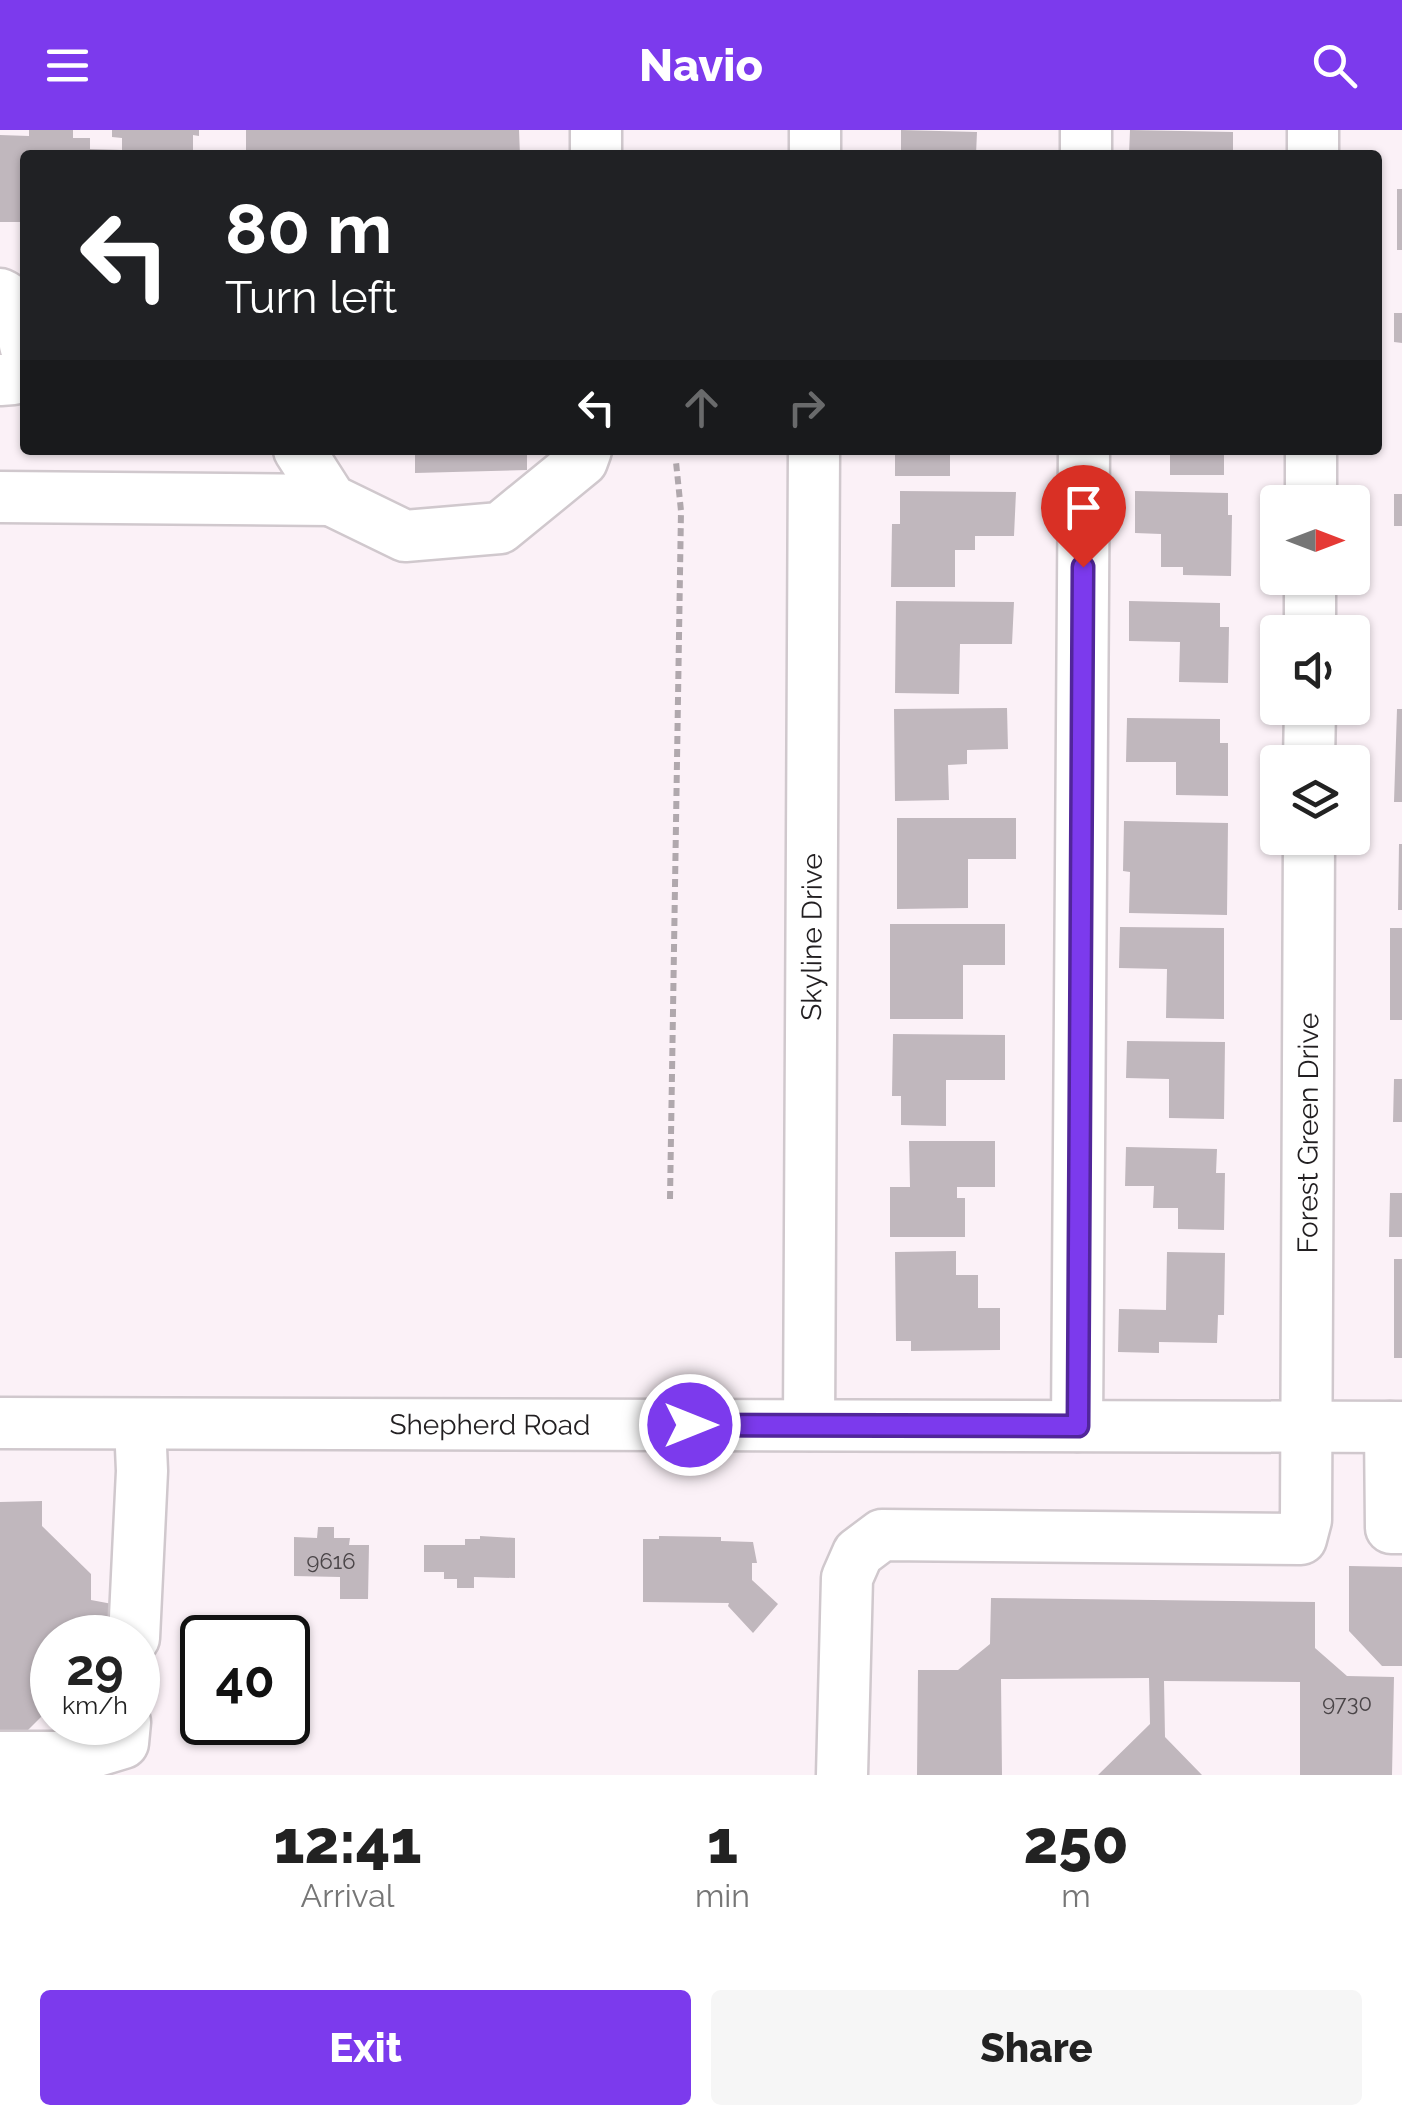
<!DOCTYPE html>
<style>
body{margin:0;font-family:Raleway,sans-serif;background:#f6f6f6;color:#222;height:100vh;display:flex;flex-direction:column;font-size:38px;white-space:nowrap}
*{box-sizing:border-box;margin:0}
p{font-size:32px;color:#767676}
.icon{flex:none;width:55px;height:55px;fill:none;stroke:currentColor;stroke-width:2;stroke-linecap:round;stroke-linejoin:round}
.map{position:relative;height:1645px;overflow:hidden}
.drawer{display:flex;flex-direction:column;background:#fff;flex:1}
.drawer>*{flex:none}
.top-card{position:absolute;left:20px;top:20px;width:1362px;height:305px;border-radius:10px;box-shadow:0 2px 8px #0004;background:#202124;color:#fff;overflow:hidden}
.needle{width:65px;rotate:90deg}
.tools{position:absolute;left:1260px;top:355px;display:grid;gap:20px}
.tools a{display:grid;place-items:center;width:110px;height:110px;border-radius:10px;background:#fff;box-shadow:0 2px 8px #0004;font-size:50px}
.speed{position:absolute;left:30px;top:1485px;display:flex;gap:20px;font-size:50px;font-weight:700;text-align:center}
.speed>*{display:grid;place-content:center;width:130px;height:130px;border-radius:50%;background:#fff;box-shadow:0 2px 8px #0004;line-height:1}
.speed small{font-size:25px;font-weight:400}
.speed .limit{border:5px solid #111;border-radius:15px;background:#fff;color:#111}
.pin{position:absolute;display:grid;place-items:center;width:85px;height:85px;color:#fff;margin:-102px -42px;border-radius:50% 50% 50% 0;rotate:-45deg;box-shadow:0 0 10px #0007}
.pin .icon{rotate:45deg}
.me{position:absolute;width:110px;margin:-55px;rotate:90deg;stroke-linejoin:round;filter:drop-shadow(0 0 8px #0008)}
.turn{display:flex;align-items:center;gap:35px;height:210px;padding:0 40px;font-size:45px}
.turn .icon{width:130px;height:130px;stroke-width:2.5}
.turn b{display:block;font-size:70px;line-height:85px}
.lanes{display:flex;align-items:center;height:95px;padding:0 40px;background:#0003;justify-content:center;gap:50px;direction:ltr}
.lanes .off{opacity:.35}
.eta{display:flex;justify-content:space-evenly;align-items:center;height:170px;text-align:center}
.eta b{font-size:60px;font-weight:800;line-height:70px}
.action{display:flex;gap:20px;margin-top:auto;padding:20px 40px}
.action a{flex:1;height:115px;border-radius:10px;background:#7c3aed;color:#fff;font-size:40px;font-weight:800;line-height:115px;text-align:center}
.action a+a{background:#f6f6f6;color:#222}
header{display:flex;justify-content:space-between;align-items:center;height:130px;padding:0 40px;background:#7c3aed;color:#fff;font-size:45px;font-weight:800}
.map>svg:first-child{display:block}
</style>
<header><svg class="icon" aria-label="menu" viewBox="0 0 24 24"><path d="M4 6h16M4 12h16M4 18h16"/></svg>Navio<svg class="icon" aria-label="search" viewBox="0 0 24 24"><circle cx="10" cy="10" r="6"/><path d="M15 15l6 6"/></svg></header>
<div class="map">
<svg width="1402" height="1645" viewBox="0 0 1402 1645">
<rect width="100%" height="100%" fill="#fbf1f7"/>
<path fill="#c0b7bd" d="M29,0H73V8H90V19L122,20V8L112,7V0H199V6L193,5V25H25V92H0V5L29,6Z
M246,0H519L520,25H246Z
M901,0L977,2L976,25H901Z
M1130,0L1233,2V25H1129Z
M1397,59H1402V120H1397Z
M1394,183H1402V213L1394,212Z
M415,320H527V340L415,343Z
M895,320H950V346H895Z
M1170,320H1224V345H1170Z
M900,361L1016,362L1014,406H975V420H955V457H891L892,394H900Z
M1135,361L1228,363V385H1232L1231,446L1183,445V437H1161V404L1135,403Z
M1394,364H1402V396H1394Z
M896,471L1014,472L1012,514H960L959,564L895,563Z
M1129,471L1220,473V497H1229L1228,553L1179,552L1180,512L1129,511Z
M1007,578L1008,619L967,620V634L948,635L949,670L895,671L894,579Z
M1397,579H1402V672H1394Z
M1127,588L1220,589V613H1228V666L1176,665V632H1126Z
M897,688H1016V729H968V778L897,779Z
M1124,691L1228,693L1227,785L1129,783L1130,742L1123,741Z
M1399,714H1402V780H1398Z
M890,794H1005V835H963V889H890Z
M1120,797L1224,798V889L1166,888L1167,839L1119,838Z
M1390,798H1402V890H1390Z
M893,904L1005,905V950H946V996L901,995V966H892Z
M1127,911L1225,912L1224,989L1169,988V949L1126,948Z
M1394,949H1402V992H1393Z
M909,1011H995V1057H957V1068H965V1107H890V1057H910Z
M1126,1017L1217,1019L1216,1043H1225L1224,1100L1178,1099V1078H1153L1154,1056H1125Z
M1390,1063H1402V1107H1389Z
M956,1121V1145H978V1178H1000V1220L911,1221V1211H896L895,1122Z
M1167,1122L1225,1123L1224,1185H1218L1217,1213L1159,1212V1223L1118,1222L1119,1179L1166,1180Z
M1394,1129H1402V1228H1394Z
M42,1371V1396L91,1444V1470L123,1476L122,1508H52V1576L23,1605L0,1604V1372Z
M318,1397H334V1408H350L349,1415H369L368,1469H340V1447L294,1446V1407L317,1408Z
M480,1406L515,1408V1448L474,1447V1458H457V1449H444V1442H424V1415H465V1409H480Z
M659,1406L721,1407V1411L753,1412L757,1433H752V1450L778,1474L753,1503L728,1476L729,1473L643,1472V1409H659Z
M1349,1436L1402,1437V1536H1382L1349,1501Z
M991,1468L1315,1472V1518L1347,1546L1394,1547L1392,1645H1300V1552L1164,1551L1165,1607L1202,1645H1098L1150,1594L1149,1548L1001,1549L1002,1645H917L918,1540H958L990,1514Z"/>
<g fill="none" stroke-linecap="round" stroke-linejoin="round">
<defs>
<g id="minor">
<path d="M596,25V0"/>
<path d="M815,25V0"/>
<path d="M1086,25V0"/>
<path d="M1313,25V0"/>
<path d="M0,164C19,172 22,195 25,215"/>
<path d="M0,250L13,249L25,238"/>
<path d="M299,320L331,370L405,406L500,398L582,331L586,320"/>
<path d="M0,367L331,370"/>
<path d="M1311,372V320"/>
<path d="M1310,502V448"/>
<path d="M1309,632L1310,578"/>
<path id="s1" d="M0,1293L1402,1297"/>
<path id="s2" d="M809,1295L814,320"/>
<path d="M1077,1296L1084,320"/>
<path d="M1390,1297L1391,1398H1402"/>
<path d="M134,1508L142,1341L140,1294"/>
<path d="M0,1627H77L123,1613L125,1592"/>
<path id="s3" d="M842,1645L847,1448L858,1423L882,1405L1301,1409L1306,1390L1309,708"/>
</g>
</defs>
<use href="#minor" stroke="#d0c8cd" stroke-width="55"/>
<path stroke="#b0a8ad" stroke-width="6" stroke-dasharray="8 5" stroke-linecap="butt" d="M670,1069L681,381L676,332"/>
<use href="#minor" stroke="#fff" stroke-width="50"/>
</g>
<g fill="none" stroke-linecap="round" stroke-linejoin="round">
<defs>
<path id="route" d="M690,1295L1078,1296L1083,437"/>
</defs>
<use href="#route" stroke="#51269a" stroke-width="25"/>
<use href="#route" stroke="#7c3aed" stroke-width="18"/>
</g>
<g text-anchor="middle" stroke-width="8" stroke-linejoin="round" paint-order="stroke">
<g font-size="22" fill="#4a4548">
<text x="331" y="1439">9616</text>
<text x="1347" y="1581">9730</text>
</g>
<g font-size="28" fill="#221f21" stroke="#fff">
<text dy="10" stroke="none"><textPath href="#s2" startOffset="488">Skyline Drive</textPath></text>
<text dy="10" stroke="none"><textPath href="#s3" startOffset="1080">Forest Green Drive</textPath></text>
<text dy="10" stroke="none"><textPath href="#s1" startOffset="490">Shepherd Road</textPath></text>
</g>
</g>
</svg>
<div class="tools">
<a><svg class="needle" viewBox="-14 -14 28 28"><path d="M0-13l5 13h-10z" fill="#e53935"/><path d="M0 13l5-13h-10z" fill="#767676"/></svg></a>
<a><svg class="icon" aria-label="sound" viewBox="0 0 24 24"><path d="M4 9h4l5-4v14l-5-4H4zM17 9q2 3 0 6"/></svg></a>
<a><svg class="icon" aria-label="layers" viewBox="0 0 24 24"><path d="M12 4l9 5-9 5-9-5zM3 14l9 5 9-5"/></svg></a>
</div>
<div class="speed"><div>29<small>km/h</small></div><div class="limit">40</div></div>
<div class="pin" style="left:1083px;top:437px;background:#d93025"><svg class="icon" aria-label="arrive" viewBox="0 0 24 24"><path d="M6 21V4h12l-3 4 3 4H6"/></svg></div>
<svg class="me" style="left:690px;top:1295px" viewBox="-20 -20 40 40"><circle r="17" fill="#7c3aed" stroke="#fff" stroke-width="3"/><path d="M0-11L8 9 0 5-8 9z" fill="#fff"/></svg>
<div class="top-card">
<div class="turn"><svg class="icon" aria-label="left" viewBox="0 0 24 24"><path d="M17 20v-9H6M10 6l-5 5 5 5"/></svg><div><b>80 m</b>Turn left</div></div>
<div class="lanes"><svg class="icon" aria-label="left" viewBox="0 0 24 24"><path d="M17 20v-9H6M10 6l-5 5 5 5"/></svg><svg class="icon off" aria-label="ahead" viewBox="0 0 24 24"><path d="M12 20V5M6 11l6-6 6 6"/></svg><svg class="icon off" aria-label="right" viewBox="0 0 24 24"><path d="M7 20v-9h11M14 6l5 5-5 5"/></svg></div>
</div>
</div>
<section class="drawer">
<div class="eta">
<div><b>12:41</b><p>Arrival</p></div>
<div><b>1</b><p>min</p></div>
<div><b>250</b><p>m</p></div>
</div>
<div class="action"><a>Exit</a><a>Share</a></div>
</section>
